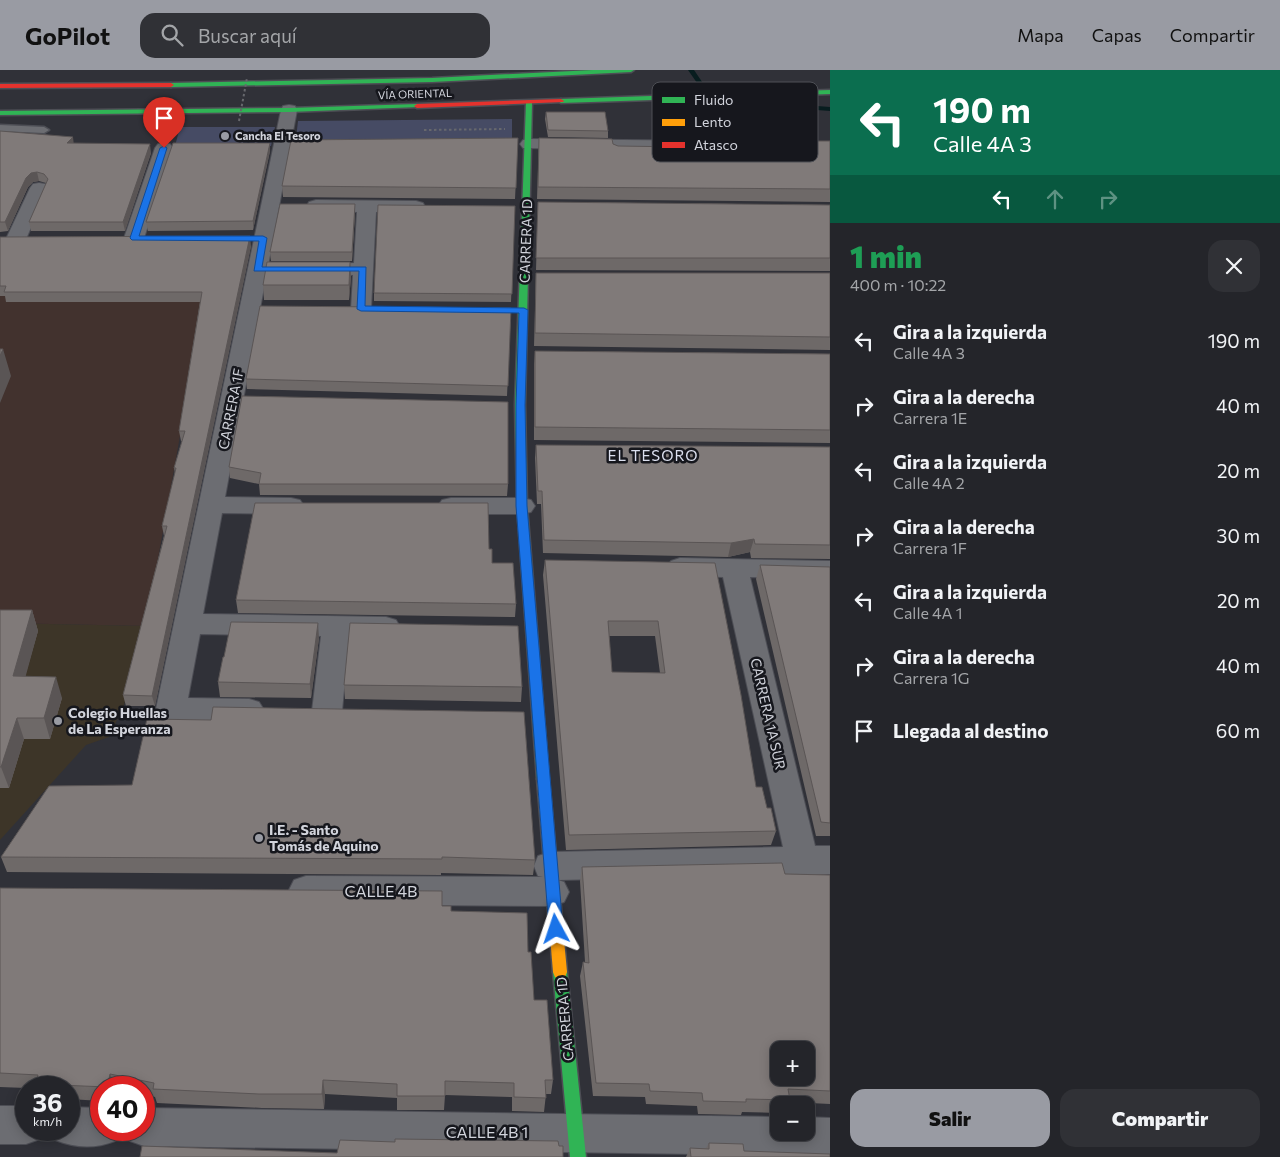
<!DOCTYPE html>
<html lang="es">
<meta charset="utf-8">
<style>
body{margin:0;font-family:Commissioner,sans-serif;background:#303136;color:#f1f3f6;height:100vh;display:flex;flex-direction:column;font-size:19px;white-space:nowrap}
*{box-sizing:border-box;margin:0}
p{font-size:16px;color:#a3a5a8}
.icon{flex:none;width:28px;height:28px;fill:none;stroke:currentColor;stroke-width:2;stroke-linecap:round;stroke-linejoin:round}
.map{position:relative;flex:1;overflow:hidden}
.side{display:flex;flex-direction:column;background:#24252a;width:450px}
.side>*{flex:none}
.banner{background:#0b6e4f;color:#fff;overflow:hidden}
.buttons{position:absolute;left:770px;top:971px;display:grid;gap:10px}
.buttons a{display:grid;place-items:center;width:45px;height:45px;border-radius:10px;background:#24252a;box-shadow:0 2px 12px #0003,0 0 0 1px #414247;font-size:25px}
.speed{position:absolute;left:15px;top:1006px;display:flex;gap:10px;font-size:25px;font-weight:700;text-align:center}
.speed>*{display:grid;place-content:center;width:65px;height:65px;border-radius:50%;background:#24252a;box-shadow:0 2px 12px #0003,0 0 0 1px #414247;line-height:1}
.speed small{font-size:12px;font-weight:400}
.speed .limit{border:8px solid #d22;background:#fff;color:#111}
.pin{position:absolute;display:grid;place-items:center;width:42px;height:42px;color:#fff;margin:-51px -21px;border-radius:50% 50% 50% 0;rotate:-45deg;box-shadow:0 0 5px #0007}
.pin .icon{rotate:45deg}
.me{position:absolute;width:55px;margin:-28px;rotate:355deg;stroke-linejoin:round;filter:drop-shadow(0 0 4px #0008)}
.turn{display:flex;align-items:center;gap:18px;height:105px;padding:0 20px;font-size:22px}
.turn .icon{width:65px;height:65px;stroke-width:2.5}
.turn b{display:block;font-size:35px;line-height:42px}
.lanes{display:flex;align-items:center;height:48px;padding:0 20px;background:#0003;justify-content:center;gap:25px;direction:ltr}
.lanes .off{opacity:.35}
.round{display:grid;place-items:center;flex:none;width:52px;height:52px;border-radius:15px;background:#303136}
.summary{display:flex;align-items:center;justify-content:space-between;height:85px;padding:0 20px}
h1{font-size:30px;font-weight:800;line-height:38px;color:#1e9e55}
.primary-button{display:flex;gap:10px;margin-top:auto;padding:10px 20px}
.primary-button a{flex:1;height:58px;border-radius:15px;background:#999ba3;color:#111;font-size:20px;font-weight:800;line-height:58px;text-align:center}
.primary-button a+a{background:#303136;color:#f1f3f6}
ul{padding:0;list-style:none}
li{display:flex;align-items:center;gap:15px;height:65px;padding:0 20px}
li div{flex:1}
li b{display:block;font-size:19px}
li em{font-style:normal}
header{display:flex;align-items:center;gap:30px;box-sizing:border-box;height:70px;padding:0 25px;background:#999ba3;color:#111}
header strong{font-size:24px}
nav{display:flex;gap:28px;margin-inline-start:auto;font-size:18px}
.search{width:350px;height:45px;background:#303136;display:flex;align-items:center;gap:12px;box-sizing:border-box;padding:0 18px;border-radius:15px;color:#a3a5a8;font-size:19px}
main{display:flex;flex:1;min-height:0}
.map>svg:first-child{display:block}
</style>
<header>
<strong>GoPilot</strong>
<div class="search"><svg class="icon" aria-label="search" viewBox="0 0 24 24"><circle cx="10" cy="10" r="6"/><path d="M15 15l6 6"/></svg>Buscar aquí</div>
<nav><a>Mapa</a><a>Capas</a><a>Compartir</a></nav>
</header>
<main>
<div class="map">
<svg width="830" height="1087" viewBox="0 0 830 1087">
<rect width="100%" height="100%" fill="#303138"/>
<path fill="#42322e" d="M0,199L209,204L146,556L0,553Z"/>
<path fill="#3d3528" d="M0,553L146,556L124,635L109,667L86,675L0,770Z"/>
<path fill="#464b64" d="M512,49V74L295,77L298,51Z
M180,57H275L271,76H175Z"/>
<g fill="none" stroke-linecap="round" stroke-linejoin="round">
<path fill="#081d1f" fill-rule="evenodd" d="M688,0H694L713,28L830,37V41L720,33L709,30Z"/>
<defs>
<path id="lane" d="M0,55L44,57L49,60L44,63L0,61Z"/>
<path id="street" d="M289,35L295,36L297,40L225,427L291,428L300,430L304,436L300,442L291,444L222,443L203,544L386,547L396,550L400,557L396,564L386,567L349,566L342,641L337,649L327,652L317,649L312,641L321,566L200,564L188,628L249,629L259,632L264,640L259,648L249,651L171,650L161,647L156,639L281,40L283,36Z
M529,69L720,71L726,72L729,76L726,80L720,81L523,78L520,74L523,70Z
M164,73L170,74L173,78L144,168L141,172L134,174L127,172L124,168L155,78L158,74Z
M39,113L45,114L48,118L26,169L23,173L16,175L9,173L6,169L30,118L33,114Z
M316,130L416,131L423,133L425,137L423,141L376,142L371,239L368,243L361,245L354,243L351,239L353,205L307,203L304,199L307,195L354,193L357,142L309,140L307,136L309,132Z
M451,428H522L531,430L535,436L531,442L522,444H451L442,442L438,436L442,430Z
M680,488L830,491V509L750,507L815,776H830V804L558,810L564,812L569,822L564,832L552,836L306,834L294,830L289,820L294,810L306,806L543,807L538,806L534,796L538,786L550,782L783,777L723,507L680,506L671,503L667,497L671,491Z
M0,1036H26V1060H43L40,1069L26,1074H0Z
M69,1037L101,1038V1060H119L115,1071C95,1079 75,1078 55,1070L51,1060H69Z
M144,1038L779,1047V1062H806V1047L830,1048V1086L144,1076L130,1071L126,1060H144Z"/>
<path id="fast" d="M593,0H634L631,2L432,12L171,17L168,15L171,13L432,8Z
M830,20V24L561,33L558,31L561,29Z
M529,31L532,33L525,335L527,436L549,709L547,713L543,714L539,713L537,709L517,436L515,335L526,33Z
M417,34L419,35V37L289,42L0,45V41L289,38Z
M560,895L565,897L567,902L586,1087H570L553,902L555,897Z"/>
<path id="slow" d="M543,704L547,705L549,709L567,902L565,907L560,909L555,907L553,902L537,709L539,705Z"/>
<path id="jam" d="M0,14L171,13L174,15L171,17L0,18Z
M561,29L564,31L563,32L417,38L414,36L417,34Z"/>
</defs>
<use href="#lane" stroke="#4d4e55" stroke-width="3"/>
<use href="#street" stroke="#4d4e55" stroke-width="2"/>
<use href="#fast" stroke="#4d4e55" stroke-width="3"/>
<use href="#slow" stroke="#4d4e55" stroke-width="3"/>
<use href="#jam" stroke="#4d4e55" stroke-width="3"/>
<path stroke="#67686d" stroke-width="2" stroke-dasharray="2.5 2.5" stroke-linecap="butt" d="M424,60L505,59"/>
<use href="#lane" fill="#6c6d72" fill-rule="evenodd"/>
<use href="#street" fill="#6c6d72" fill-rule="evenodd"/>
<use href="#fast" fill="#30b455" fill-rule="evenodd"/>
<use href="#slow" fill="#ff9f0a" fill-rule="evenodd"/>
<use href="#jam" fill="#e5322d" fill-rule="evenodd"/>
<path stroke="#67686d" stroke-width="2" stroke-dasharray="2.5 2.5" stroke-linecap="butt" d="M239,51L247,8"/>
</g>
<path fill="#6e6968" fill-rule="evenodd" d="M546,42L608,61V68L548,67L545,49Z
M0,61L74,74L151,83L125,161H31L29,152L46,113L39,111L33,112L28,117L8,161L0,162Z
M518,68L515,129L283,127L282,116Z
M539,68L613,74L618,76L682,77V73H687V71H830V132L537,129Z
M270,81L253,160L148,161L146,152Z
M538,132L830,135V201L536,200Z
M515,136L511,232L374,231V223Z
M355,143L352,191H271L270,182Z
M0,167L251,176L155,636H126L123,625L164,466L162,456L175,403L174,398L182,371H181L179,361L200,232H6L5,226H0Z
M350,192L351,207L349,230H264L263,215Z
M536,203H830V280L534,276Z
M511,238L507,326L247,319L246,309Z
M535,281L830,284V373L534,370V294Z
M536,375L830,377V489L751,488L750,482L728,487L543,483L541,434H537L535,388Z
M229,397L508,414L507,426L260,425L259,414L230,408Z
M489,479L492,493L516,534L515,547L238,543L236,530Z
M545,490L715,493L756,717L767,738L776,761L771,775L566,780L543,505ZM609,566H655L660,603L612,602Z
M760,495L830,497V766H816L756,509Z
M0,540H32L38,561L25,606L62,628L50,669H24L9,718H0Z
M319,568L311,628L220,627L218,612L224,587Z
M344,615L522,617L521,632L345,629Z
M49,716L535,790L533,805L441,803V805L7,802L1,787Z
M582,797L830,805V1034L789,1032L788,1035H779V1043L742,1042L741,1045L698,1044L697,1036L646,1034L645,1027L593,1026L580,906L583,892H585L580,811Z
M0,818L442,836L528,882L534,930L553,1010L551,1024H546L544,1042L512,1041V1027L445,1025L444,1040H397V1028L325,1024L324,1039L262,1038L157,1033L155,1027L144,1024V1018H101V1031L69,1029V1018H26L0,1017Z
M709,1073L744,1081L830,1087H686L690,1078H706Z"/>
<path fill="#5a5555" d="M73,67L74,76L67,73Z
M270,73V81L253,160V151Z
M150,74L151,83L125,161L123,152Z
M37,102L39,111L33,112L28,117L8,161L5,152L26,108L31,103Z
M355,134V143L352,191V182Z
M250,166L251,176L155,636L152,626Z
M350,192L351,207L349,230V215Z
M3,279L11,306L0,333V286Z
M754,469L750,482L728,487L731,473Z
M32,540L38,561L20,627L13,606Z
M318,553L319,568L311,628L310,614Z
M56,607L62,628L50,669L44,648Z
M17,648L24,669L9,718L1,697Z
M110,1004L115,1018H107V1017Z
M323,1010L325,1024L324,1039L322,1024Z"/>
<path fill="#807a79" stroke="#5a5555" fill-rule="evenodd" d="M546,42H605L608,61L548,60Z
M0,61L73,67L67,73L150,74L123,152H29L48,109L44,104L37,102L31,103L26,108L5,152H0Z
M518,68L516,118L282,116L291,70Z
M539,68L612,69L613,74L618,76L683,77L682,73H688L687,71H830V119L538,117Z
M173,73H270L253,151L146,152Z
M538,132L830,135V188H536Z
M280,134H355L352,182H270Z
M378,135L515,136L512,224L374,223Z
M250,166L152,626L123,625L167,456H162L176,398H174L185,361H179L202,222H4L6,216H0V167Z
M267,192H350L349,215H263Z
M536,203H830V267L535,263Z
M260,236L511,238L508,316L246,309Z
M0,279H3L0,286Z
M535,281L830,284V360L535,357Z
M242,326L508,332V414H259L261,403L229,397Z
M536,375L830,377V475L755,474L754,469L731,473L544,470L542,421H538Z
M255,433H488L489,479H492V493H513L516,534L236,530Z
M545,490L715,493L741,625L756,717H762L767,738H771L776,761L569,765ZM608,551H658L665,603L612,602Z
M760,495L830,497V753L821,752Z
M0,540H32L13,606L56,607L44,648H17L1,697H0Z
M231,552L318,553L310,614L218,612L223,587H224Z
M350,553L518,556L522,617L344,615Z
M213,637L524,642L535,790L442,787V789L1,787L49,716L132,715L147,649L211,650Z
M782,793L785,804L830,805V1021L788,1019L790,1030L746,1029V1032L703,1031L702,1023L650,1021L649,1014L596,1013L583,892L589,893L582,797ZM779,980H806V1008H779Z
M0,818L442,821V836H451V841L527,843L528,882H531L534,930H547L553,1010H545L546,1028L514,1027V1013L445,1011V1026H397V1014L323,1010L322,1024H259L153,1019L154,1013L110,1004L107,1017L35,1014L38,1005L0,1003Z
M395,1069L558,1071L559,1076H563V1087H140L142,1076L337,1083L340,1070L395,1072Z
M709,1073L743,1074L744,1081L830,1084V1087H691L690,1078L709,1079Z"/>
<path fill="#1a73e8" stroke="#114b97" d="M164,76L167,78L139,166H263L267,168L262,197H366L365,236L524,238L528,240L525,335L527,436L563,859L561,863L556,865L551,863L549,859L516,436V335L519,243L361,241L357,239L359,201H254L259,171L132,170L130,168L160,78Z"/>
<g fill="#999ba3" stroke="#16171d" stroke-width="2">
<circle cx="225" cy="66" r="5"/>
<circle cx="58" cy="651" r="5"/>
<circle cx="259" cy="768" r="5"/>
</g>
<g text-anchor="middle" stroke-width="5" stroke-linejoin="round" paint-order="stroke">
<g font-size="11" fill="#d2d4dc" stroke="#16171d">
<text transform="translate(415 24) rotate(-2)" y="4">VÍA ORIENTAL</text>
</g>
<g font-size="11" font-weight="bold" fill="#d2d4dc" stroke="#16171d" text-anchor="start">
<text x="235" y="70">Cancha El Tesoro</text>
</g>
<g font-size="14" fill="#d2d4dc" stroke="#16171d">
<text transform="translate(526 171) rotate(-88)" y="5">CARRERA 1D</text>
<text transform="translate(231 339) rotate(-79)" y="5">CARRERA 1F</text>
<text transform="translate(768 644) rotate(77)" y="5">CARRERA 1A SUR</text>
<text transform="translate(565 949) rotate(-95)" y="5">CARRERA 1D</text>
</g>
<g font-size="14" font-weight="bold" fill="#d2d4dc" stroke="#16171d" text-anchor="start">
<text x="68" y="648">Colegio Huellas<tspan x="68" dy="16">de La Esperanza</tspan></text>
<text x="269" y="765">I.E. - Santo<tspan x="269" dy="16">Tomás de Aquino</tspan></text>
</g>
<g font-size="15" letter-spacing="1" fill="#dbdfee" stroke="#16171d">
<text x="653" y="391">EL TESORO</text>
</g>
<g font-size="16" fill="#d2d4dc" stroke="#16171d">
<text x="381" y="827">CALLE 4B</text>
<text x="487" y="1068">CALLE 4B 1</text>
</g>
</g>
<rect x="652" y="12" width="166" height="80" rx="8" fill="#16171d" stroke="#4e5056" stroke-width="1"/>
<rect x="662" y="27" width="23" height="6" fill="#30b455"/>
<rect x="662" y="49" width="23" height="7" fill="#ff9f0a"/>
<rect x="662" y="72" width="23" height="6" fill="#e5322d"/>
<g font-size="14" fill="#d2d4dc">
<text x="694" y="35">Fluido</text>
<text x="694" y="57">Lento</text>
<text x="694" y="80">Atasco</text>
</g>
</svg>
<div class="buttons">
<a>+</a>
<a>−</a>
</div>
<div class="speed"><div>36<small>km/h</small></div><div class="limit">40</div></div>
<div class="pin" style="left:164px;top:78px;background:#d93025"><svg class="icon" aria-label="arrive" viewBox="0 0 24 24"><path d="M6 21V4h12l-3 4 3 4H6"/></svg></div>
<svg class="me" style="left:556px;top:859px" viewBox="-20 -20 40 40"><path d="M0-17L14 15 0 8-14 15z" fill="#1a73e8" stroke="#fff" stroke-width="4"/></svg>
</div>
<section class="side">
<div class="banner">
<div class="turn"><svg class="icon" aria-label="left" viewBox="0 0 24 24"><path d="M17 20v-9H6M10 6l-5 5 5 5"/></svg><div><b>190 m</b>Calle 4A 3</div></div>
<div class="lanes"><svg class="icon" aria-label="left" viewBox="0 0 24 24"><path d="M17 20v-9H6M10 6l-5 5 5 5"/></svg><svg class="icon off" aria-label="ahead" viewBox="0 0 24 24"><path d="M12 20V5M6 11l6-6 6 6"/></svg><svg class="icon off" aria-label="right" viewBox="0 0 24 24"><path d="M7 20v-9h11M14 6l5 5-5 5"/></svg></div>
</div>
<div class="summary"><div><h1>1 min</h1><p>400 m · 10:22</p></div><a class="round"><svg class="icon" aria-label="close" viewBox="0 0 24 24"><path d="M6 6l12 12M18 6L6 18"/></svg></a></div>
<ul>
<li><svg class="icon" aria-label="left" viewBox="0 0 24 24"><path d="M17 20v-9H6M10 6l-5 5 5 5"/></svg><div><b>Gira a la izquierda</b><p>Calle 4A 3</p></div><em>190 m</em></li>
<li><svg class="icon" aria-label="right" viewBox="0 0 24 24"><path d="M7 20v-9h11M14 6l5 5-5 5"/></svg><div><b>Gira a la derecha</b><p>Carrera 1E</p></div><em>40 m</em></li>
<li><svg class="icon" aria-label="left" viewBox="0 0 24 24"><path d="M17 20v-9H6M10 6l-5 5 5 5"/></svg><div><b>Gira a la izquierda</b><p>Calle 4A 2</p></div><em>20 m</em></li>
<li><svg class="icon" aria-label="right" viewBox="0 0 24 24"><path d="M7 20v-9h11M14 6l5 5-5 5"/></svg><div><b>Gira a la derecha</b><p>Carrera 1F</p></div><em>30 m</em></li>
<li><svg class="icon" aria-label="left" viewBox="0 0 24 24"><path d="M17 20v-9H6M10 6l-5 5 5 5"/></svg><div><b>Gira a la izquierda</b><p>Calle 4A 1</p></div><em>20 m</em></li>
<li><svg class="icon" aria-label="right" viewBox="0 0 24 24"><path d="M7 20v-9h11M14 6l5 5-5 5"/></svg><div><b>Gira a la derecha</b><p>Carrera 1G</p></div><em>40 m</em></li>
<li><svg class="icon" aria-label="arrive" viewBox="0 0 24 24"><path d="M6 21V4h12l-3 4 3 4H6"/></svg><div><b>Llegada al destino</b></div><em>60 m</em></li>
</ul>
<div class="primary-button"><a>Salir</a><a>Compartir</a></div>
</section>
</main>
